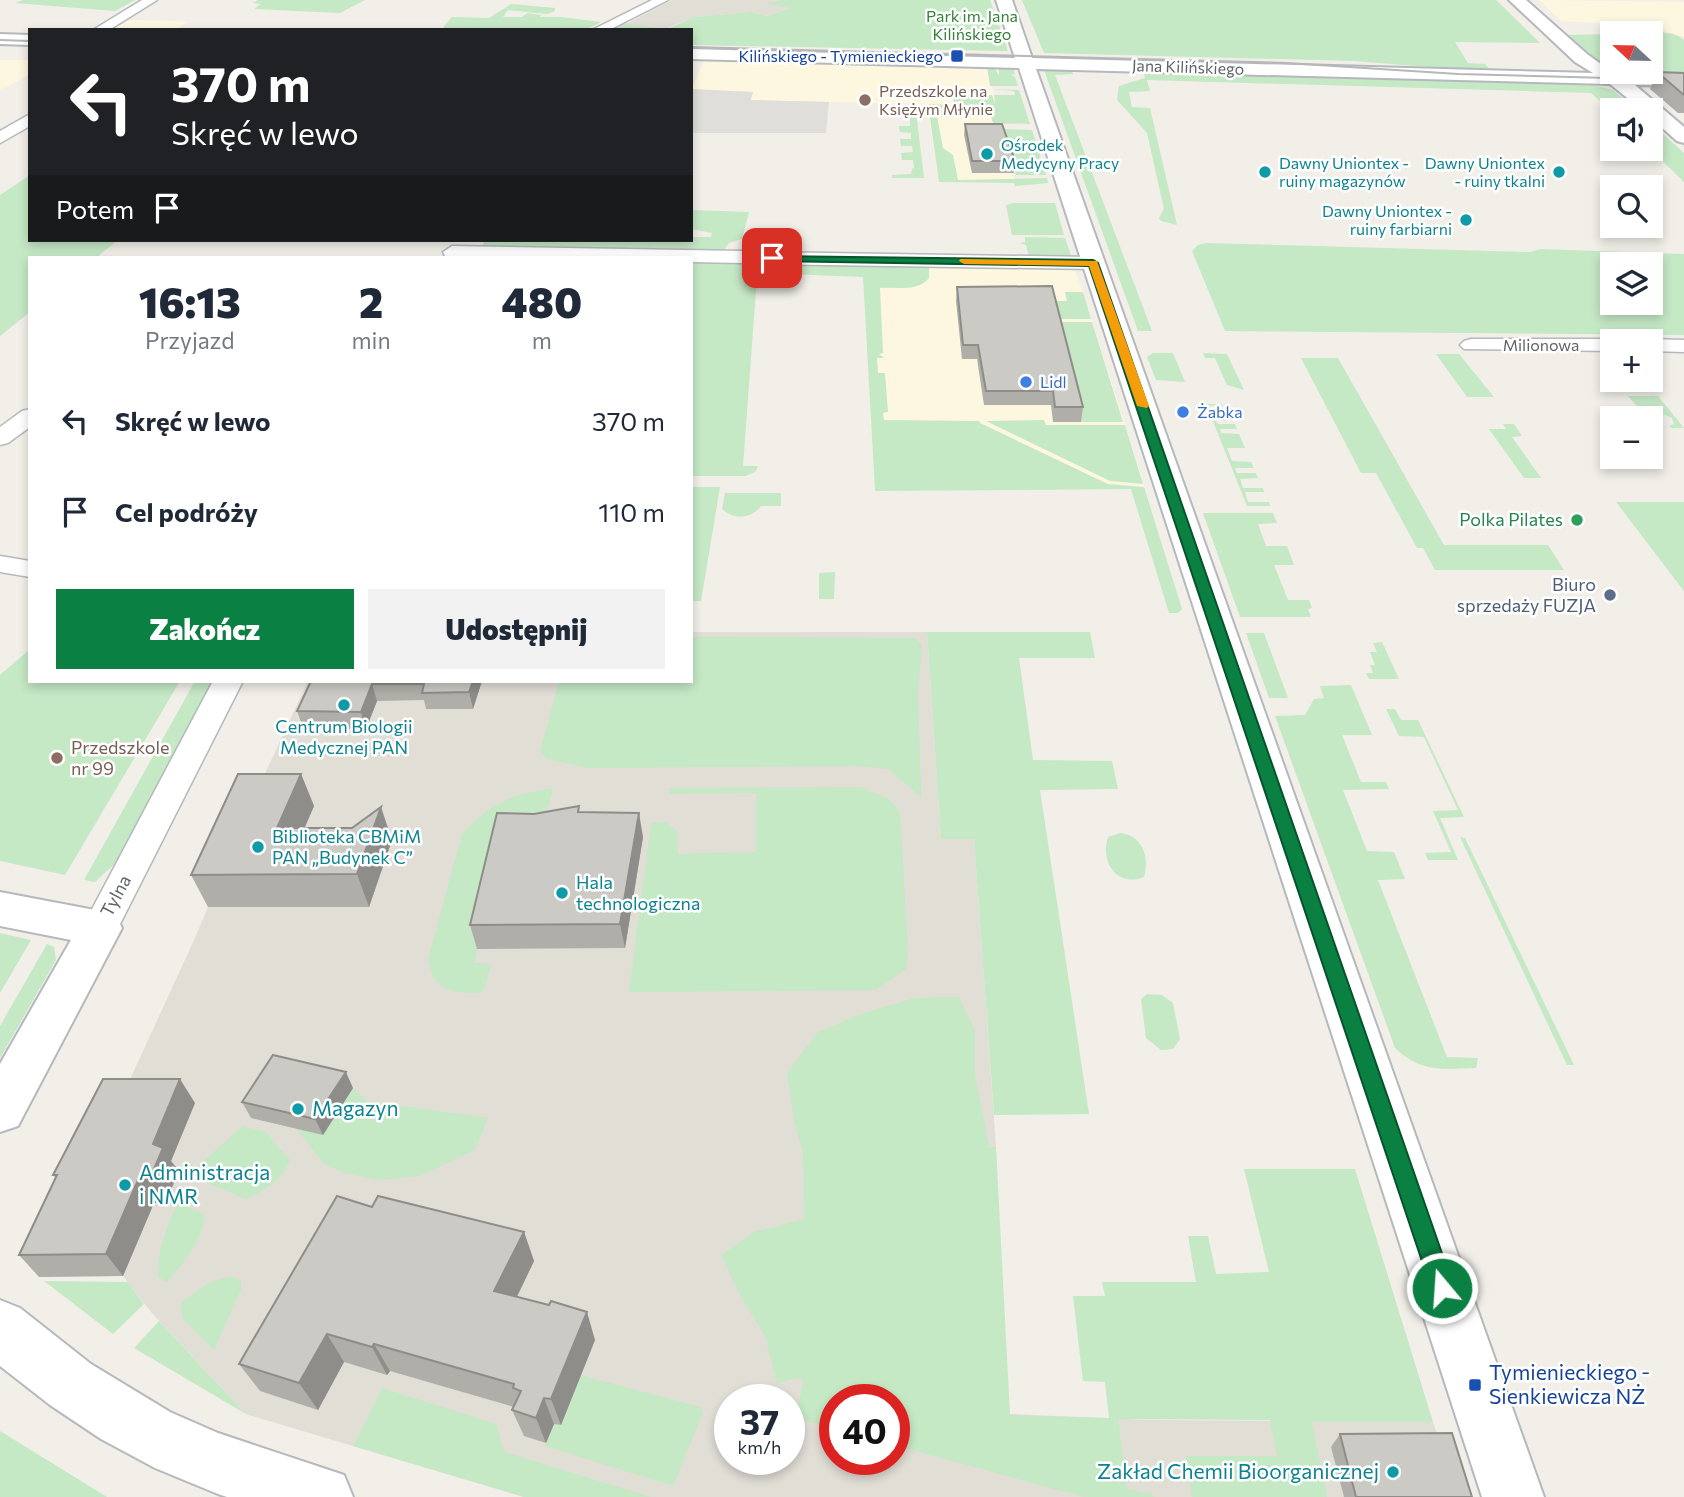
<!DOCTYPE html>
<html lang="pl">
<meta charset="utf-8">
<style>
body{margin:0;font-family:Commissioner,sans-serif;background:#f2f2f3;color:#1f2937;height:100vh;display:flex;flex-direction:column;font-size:26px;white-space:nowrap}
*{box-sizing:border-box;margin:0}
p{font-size:23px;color:#747a83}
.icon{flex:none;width:38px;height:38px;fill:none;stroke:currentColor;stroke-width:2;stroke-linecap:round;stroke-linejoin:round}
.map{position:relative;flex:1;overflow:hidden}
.panel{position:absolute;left:28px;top:256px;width:665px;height:427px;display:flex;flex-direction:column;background:#fff;border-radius:0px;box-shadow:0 4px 10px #0003}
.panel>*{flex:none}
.guide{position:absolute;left:28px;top:28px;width:665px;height:214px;border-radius:0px;box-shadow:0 4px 10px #0003;background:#202124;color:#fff;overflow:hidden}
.needle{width:46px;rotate:292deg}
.buttons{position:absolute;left:1600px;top:21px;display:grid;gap:14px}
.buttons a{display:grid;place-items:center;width:63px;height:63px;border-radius:0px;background:#fff;box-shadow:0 4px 10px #0003;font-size:35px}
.speed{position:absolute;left:714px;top:1384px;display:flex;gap:14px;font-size:35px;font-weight:700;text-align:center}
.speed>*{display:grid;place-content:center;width:91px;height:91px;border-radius:50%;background:#fff;box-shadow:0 4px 10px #0003;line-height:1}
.speed small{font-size:18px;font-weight:400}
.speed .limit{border:10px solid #d22;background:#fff;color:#111}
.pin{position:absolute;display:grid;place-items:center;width:60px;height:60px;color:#fff;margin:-30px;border-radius:14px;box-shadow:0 4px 10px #0006}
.me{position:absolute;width:77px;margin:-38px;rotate:342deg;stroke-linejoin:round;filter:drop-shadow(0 0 5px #0008)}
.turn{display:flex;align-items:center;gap:24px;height:147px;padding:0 28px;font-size:32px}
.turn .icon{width:91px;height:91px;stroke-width:2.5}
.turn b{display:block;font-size:49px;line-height:60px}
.then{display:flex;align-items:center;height:66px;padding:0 28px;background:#0003;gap:14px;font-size:26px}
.eta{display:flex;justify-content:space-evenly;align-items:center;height:119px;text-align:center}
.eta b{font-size:42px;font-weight:800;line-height:49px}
.primary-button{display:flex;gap:14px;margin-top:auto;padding:14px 28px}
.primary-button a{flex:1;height:80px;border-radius:0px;background:#0b8043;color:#fff;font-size:28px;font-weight:800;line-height:80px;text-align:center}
.primary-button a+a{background:#f2f2f3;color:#1f2937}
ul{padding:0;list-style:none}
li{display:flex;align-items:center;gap:21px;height:91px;padding:0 28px}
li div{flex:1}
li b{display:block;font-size:26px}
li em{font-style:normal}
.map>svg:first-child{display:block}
</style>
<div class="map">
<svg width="1684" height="1497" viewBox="0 0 1684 1497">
<rect width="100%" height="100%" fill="#f1efe8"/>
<path fill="#fef7e0" d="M1539,0L1684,2V37L1664,31H1645L1638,25L1561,21Z
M129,20L177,21L188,22L174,30H111Z
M705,59L987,66L1015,183L939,182L927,104L750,100L752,92L691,89Z
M0,60H30V74L0,91Z
M867,262L1074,265L1145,488L875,491L863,276Z"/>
<path fill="#e0deda" d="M691,89L753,92L751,100L829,102L826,133H691Z"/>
<path fill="#e1ded6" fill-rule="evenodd" d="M672,0H816L767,16L751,12L694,17L665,29L626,24Z
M691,632H927L941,838H974L996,1147L828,1142L835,1460H894V1409L1151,1420L1433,1422L1457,1497H524L246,1414L151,1312L123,1276L39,1277L195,938L255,795L308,681H691ZM730,1400H789V1460H730Z"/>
<path fill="#c5e8c5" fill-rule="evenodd" d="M23,0H135L115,11L15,3Z
M258,0H365L340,13L254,9L261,4L253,3Z
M781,0H990L1008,51L691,45V30H610L623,23L667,29L694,17L751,12L767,16L791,8L767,4Z
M1022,0H1496L1540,43L1455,42L1468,63L1485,64L1492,72L1354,61L1044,53Z
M511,4L555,8V11L547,14L508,10L503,17H522L527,13L541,15L540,17H561L601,22L585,30H441L452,17L489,18Z
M1615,24C1629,25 1633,28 1644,31C1658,34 1673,30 1684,40V77L1621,72H1650V33H1622H1626Z
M1612,34V69L1592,57L1567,35Z
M987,66L994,68L999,75V67L1013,69L1015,74L1011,75L1015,77L1018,86H990Z
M1071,69L1073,74L1055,75L1152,331H1138L1044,70Z
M1143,71L1588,84L1613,90L1637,110L1612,112L1591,93L1147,80L1150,91L1129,92L1132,107L1150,108L1177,225L1161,221L1159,218L1164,209L1147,133L1117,100L1119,86L1145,78Z
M992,89L1019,90L1030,124L993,123L991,117H941L940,111L944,108L931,109L936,111L943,148L953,155L958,180L1047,178L1048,183L1015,186L1014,183L939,182L928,104L953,105L954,94L992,95L995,104L994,95H1015L1014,91Z
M887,110L916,112L924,178H892V175L911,174L912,169L914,168L913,160H902L901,153L913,152L912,146H901L900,139H911V133L900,132L899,126H910V118H906L905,114Z
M1650,122L1684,153V182L1650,149Z
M1001,129L1032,130L1046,175H1016L1005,134Z
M30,175V240H118L97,257H30V312L0,336V195Z
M1013,203H1055L1064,235H1012L1006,205Z
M692,210L749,212L742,239L729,243L723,251L481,249L485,240H691V237H711L712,233L691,229Z
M1025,237L1065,238L1073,261L1030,260L1026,245L1020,243L1025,242Z
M1206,243L1530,252L1541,249L1684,254V335L1225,331L1192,251L1198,245ZM1612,264H1650V303H1612Z
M691,261L755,263L766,267L765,274H758L757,277L743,466H758L756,471L746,476H691Z
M923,263L929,267V278C918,292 896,287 880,288L883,353L879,354L884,358H877L878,373H885L888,412L883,413L884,420L979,421L980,423L1108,484L1144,487L1182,609L1178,613H1169L1131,489L875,491L863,277L788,274V266Z
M1065,292H1083L1091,319H1055L1051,301H1067Z
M1056,322H1092L1123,422H1081Z
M1153,353H1173L1185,382L1156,380L1147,357Z
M1203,353L1227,354L1244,390L1227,385L1215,358H1205Z
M1436,354H1459L1494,397H1467Z
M1301,358H1338L1444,545H1548L1564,570H1435L1423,548H1417L1376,473H1361Z
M1628,396H1658L1684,428H1672L1669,426L1674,424L1672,418L1654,410L1641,411Z
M1206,404H1227L1210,406L1213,414H1231L1233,420L1216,421L1218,424H1235L1237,429H1220L1221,433L1239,434L1245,448H1227L1232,461L1251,462L1254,468H1235L1237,473H1256L1258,478L1240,479L1243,488H1263L1264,492H1245L1248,502H1269L1270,506H1247Z
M1044,420L1046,425H1125L1143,484L1110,481L986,421Z
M1503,424H1514L1522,436L1512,437L1541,478H1524L1489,429H1506Z
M691,487H720L701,601H691Z
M725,493H781V506H761C751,519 734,520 722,509Z
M1616,502H1684V591Z
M1203,513H1273L1277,523L1258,524L1266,546H1287L1294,565H1274L1288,600H1309L1312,608L1308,609L1311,617H1240Z
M835,572L834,599H819V573Z
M927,632H1090L1095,658H1019L1033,760L1112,761L1118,789L1040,790L1089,1114L994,1115L974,839H941Z
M1246,633H1264L1288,698H1269Z
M691,637L916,638L922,646L918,690L921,797L888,769L857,766L587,768L547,759L540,751L559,681H691Z
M1382,642L1399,679H1369L1366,673H1373L1370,665H1375L1370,652H1377L1373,643Z
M30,649V681H180L65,875L0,861V675Z
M195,681H215L119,860L95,882L84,880Z
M1351,685L1372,735H1342L1361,782H1386L1389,789L1343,790L1367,851L1394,852L1405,879L1378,880L1447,1057L1478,1058L1476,1068C1441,1069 1422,1073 1395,1048L1275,716L1305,715L1314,699L1324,698L1320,686Z
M1386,709H1395L1401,720H1418L1464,817L1440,818L1458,860H1428L1425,853L1451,852L1433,811L1458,810L1424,737L1399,736Z
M861,787L889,799L900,812L908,951L906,969L876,990L629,992L651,823L665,822L677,831L678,854L756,852V793L670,794L669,788Z
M553,789L540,838H503L474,963L491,964L485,988L481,993C451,993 434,992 428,959L462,834C488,805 514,792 553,789Z
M1120,833C1142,835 1150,857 1144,877C1116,888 1100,861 1108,837Z
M1460,837L1465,838L1574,1065H1567Z
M0,933L31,940L0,993Z
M47,944L54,947L56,960L0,1058V1026Z
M1147,994L1162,995L1173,1003L1180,1039L1173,1049L1161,1050L1146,1038L1141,999Z
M959,997L975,1030V1075L989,1147H996L1010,1415L1109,1418L1105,1382L1083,1381L1073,1296H1105L1102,1282H1196L1188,1236H1208L1216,1274L1269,1272L1244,1169H1355L1433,1422H1312L1327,1497H1192L1186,1456H1277L1270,1420L1118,1419L1127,1489L1152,1494L1155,1497H1084L894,1445V1400H835V1429L796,1418L803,1380L797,1378L777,1384L765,1336L741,1297L721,1255L754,1232L804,1219L803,1152L794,1121L787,1073L817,1033L863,1013L915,998Z
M353,1088L367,1101L488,1118L475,1150L420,1176L380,1180L344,1173L324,1164L296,1128Z
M243,1126L266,1132L290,1160C282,1180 264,1191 246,1199L188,1175Z
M178,1202L205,1215C202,1242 185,1261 167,1282L158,1277C157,1250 167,1227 178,1202Z
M234,1277L241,1281V1290L214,1350L182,1318L181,1303C198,1290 211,1278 234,1277Z
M44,1281L128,1282L144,1304L113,1334Z
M159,1321L246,1414L134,1348Z
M580,1375L700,1407L703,1413L673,1486L545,1446L554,1424L561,1425Z
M382,1388L496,1424L504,1452L651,1497H524L353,1446Z
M0,1431L107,1497H0Z"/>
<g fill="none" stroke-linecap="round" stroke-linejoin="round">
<defs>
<path id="minor" d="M142,0H157L109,30H93Z
M652,0H668L609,30H592Z
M30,114V126L0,143V131Z
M452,246L743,251L751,255L758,252L1093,257L1103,263L1093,269L758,264L750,260L743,263L691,262V257L445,256L443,252Z
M1471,339H1612L1620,341H1612V351L1464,349L1460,345L1464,341Z
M1650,339L1684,340V352L1650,351V341H1642Z
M30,409V427L8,443L0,445V427L22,411Z
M0,556L30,561V577L0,572Z
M213,681H243L113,938L100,942L87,938L82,928Z"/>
<path id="tertiary" d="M996,0H1012L1032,58L1593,73L1575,62L1509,0H1526L1587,54L1612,72L1684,76V86L1635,85L1684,127V143L1677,141L1650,117V110H1642L1610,84L1036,69L1544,1497H1482L1019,68L691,59V49L1015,58Z
M0,34L30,35V45L0,44Z
M0,892L100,911L116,916L122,928L18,1126L0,1132V1064L71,940L0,926Z
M0,1300L20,1308L91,1364L170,1412L218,1433L344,1475L353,1497H227L218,1494L155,1468L101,1439L50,1405L0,1366Z"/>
</defs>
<use href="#minor" stroke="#b5b8bc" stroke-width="3"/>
<use href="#tertiary" stroke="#b5b8bc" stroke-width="4"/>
<use href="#minor" fill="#fff" fill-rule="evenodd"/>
<use href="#tertiary" fill="#fff" fill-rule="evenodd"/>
<path stroke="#b6b7b8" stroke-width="2" d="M0,40L30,41
M691,47L1287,63L1458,74L1684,80"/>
</g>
<path fill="#afaea9" d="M1657,72L1684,73V113H1678L1650,89Z
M965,124L1015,161L1014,173H972L964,135Z
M957,287L1083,407L1081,422H1053L1051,405H984L977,359H962L956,301Z
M311,681H482L473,709H426L424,700L377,701L366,729L303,728L297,711Z
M301,774L314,806L304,828L392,840L369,907H208L191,875Z
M580,812L643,837L625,948L477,949L470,925L534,814Z
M353,1088L323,1135L251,1118L242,1102Z
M195,1103L171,1161L179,1171L167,1199L154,1203L123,1276L39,1277L19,1255L56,1178L53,1175Z
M372,1207L524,1232L534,1261L517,1297L595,1340L561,1425L554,1424L546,1443L524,1436L512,1410L514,1407L390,1371L387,1375L344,1362L318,1410L260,1391L239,1364Z
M1340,1434L1472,1497H1344L1331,1447Z"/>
<path fill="#8f8d8a" d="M473,681H482L473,709L469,692Z
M372,684L377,701L366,729L361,712Z
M301,774L314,806L291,860L277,828Z
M381,807L392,840L369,907L357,874Z
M639,813L643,837L625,948L620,924Z
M346,1072L353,1088L323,1135L315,1119Z
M180,1079L195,1103L171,1161L179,1171L167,1199L154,1203L123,1276L106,1254Z
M524,1232L534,1261L506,1319L494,1291Z
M587,1312L595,1340L561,1425L551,1399Z
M327,1334L344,1362L318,1410L299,1383Z
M374,1344L390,1371L387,1375L372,1347Z
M544,1398L554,1424L546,1443L536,1418Z"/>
<path fill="#cccac5" stroke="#8f8d8a" stroke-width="2" d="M1657,72L1684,73V95Z
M965,124H1002L1015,161H972Z
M1052,286L1083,407H1055L1053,391H986L978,345H963L957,287Z
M311,681H473L469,692L422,693L424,684H372L361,712L297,711Z
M238,774H301L277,828H352L381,807L357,874L191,875Z
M579,806L578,812L639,813L620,924L470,925L497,813L534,814Z
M273,1055L346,1072L315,1119L242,1102Z
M103,1079H180L153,1144L163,1148L151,1176L138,1180L106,1254L19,1255L57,1175H53Z
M337,1196L372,1207L378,1196L524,1232L494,1291L549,1305L551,1301L587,1312L551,1399L544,1398L536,1418L512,1410L521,1391L513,1388L514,1384L374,1344L372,1347L327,1334L299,1383L239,1364Z
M1452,1433L1472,1497H1356L1340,1434Z"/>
<path fill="#0b8043" stroke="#07532c" stroke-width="2" d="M768,256L1093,260L1098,263L1454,1288L1450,1296L1442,1299L1434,1296L1431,1288L1089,266L772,261L768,260Z"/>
<path fill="#f59e0b" d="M960,259L1097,261L1149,406L1147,408L1137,406L1089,266L964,264L959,261Z"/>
<g fill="#1a4fb4" stroke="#fff" stroke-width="2.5">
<rect x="950" y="49" width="14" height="14" rx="3.5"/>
<rect x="1468" y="1378" width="14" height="14" rx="3.5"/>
</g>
<g fill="#8d6e63" stroke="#fff" stroke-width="2.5">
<circle cx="865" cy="100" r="7"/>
<circle cx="57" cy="758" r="7"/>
</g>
<g fill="#0f9aa8" stroke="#fff" stroke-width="2.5">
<circle cx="987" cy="154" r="7"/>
<circle cx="1265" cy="172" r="7"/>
<circle cx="1559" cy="172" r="7"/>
<circle cx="1466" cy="220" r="7"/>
<circle cx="344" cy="705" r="7"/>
<circle cx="258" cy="847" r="7"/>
<circle cx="562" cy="893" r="7"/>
<circle cx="298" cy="1109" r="7"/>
<circle cx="125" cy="1185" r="7"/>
<circle cx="1393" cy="1472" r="7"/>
</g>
<g fill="#3f7fe0" stroke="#fff" stroke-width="2.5">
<circle cx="1026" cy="382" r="7"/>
<circle cx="1183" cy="412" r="7"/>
</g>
<circle fill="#2e9e5b" stroke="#fff" stroke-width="2.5" cx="1577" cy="520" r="7"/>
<circle fill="#5c6f8a" stroke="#fff" stroke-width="2.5" cx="1610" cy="595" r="7"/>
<g text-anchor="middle" stroke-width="5" stroke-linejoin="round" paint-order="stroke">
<g font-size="16" fill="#348238" stroke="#fff">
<text x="972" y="22">Park im. Jana<tspan x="972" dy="18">Kilińskiego</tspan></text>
</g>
<g font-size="16" fill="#164399" stroke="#fff" text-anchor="end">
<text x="943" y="62">Kilińskiego - Tymienieckiego</text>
</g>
<g font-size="16" fill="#5f6368" stroke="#fff">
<text transform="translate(1188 67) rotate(2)" y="6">Jana Kilińskiego</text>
<text x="1541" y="351">Milionowa</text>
</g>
<g font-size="16" fill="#785e54" stroke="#fff" text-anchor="start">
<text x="879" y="97">Przedszkole na<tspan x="879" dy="18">Księżym Młynie</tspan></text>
</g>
<g font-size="16" fill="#0d838f" stroke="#fff" text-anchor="start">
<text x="1001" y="151">Ośrodek<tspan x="1001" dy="18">Medycyny Pracy</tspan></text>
<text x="1279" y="169">Dawny Uniontex -<tspan x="1279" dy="18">ruiny magazynów</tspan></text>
<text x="1545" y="169" text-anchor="end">Dawny Uniontex<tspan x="1545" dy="18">- ruiny tkalni</tspan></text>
<text x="1452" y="217" text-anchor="end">Dawny Uniontex -<tspan x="1452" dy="18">ruiny farbiarni</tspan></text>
</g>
<g font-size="16" fill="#366cbe" stroke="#fff" text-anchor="start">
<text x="1040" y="388">Lidl</text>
<text x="1197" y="418">Żabka</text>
</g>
<g font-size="18" fill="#27864d" stroke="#fff" text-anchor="end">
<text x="1563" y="526">Polka Pilates</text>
</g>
<g font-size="18" fill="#4e5e75" stroke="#fff" text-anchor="end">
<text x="1596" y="591">Biuro<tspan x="1596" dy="21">sprzedaży FUZJA</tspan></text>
</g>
<g font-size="18" fill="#0d838f" stroke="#fff" text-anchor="start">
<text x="344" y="733" text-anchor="middle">Centrum Biologii<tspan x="344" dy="21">Medycznej PAN</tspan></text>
<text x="272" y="843">Biblioteka CBMiM<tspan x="272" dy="21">PAN „Budynek C”</tspan></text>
<text x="576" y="889">Hala<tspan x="576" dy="21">technologiczna</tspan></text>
</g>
<g font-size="18" fill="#785e54" stroke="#fff" text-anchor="start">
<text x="71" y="754">Przedszkole<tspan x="71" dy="21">nr 99</tspan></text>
</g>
<g font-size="18" fill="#5f6368" stroke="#fff">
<text transform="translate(116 896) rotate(-62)" y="6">Tylna</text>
</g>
<g font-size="21" fill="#0d838f" stroke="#fff" text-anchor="start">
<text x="312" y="1116">Magazyn</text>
<text x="139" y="1180">Administracja<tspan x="139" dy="24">i NMR</tspan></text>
<text x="1379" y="1479" text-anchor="end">Zakład Chemii Bioorganicznej</text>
</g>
<g font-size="21" fill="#164399" stroke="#fff" text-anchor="start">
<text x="1489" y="1380">Tymienieckiego -<tspan x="1489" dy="24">Sienkiewicza NŻ</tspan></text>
</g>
</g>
</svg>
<div class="buttons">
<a><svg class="needle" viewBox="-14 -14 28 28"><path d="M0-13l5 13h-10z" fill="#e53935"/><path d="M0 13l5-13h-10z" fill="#747a83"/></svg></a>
<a><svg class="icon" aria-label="sound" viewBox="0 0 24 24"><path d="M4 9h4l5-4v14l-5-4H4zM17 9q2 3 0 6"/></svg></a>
<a><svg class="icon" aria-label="search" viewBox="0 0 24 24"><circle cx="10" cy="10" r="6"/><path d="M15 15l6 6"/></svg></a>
<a><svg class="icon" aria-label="layers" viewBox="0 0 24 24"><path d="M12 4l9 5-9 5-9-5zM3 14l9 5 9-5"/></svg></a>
<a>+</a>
<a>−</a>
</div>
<div class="speed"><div>37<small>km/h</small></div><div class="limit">40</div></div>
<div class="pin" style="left:772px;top:258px;background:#d93025"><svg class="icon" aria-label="arrive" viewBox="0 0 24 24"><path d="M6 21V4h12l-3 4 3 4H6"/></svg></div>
<svg class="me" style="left:1442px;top:1288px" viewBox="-20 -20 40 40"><circle r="17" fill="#0b8043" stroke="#fff" stroke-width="3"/><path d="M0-11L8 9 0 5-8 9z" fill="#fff"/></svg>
<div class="guide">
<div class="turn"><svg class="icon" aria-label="left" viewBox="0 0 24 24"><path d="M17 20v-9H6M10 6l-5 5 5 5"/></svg><div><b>370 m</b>Skręć w lewo</div></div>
<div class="then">Potem<svg class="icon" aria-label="arrive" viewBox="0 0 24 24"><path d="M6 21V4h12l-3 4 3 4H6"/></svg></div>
</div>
<section class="panel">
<div class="eta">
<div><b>16:13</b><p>Przyjazd</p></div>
<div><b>2</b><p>min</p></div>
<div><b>480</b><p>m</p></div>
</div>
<ul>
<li><svg class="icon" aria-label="left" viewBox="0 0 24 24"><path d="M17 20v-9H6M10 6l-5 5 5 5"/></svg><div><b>Skręć w lewo</b></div><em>370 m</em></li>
<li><svg class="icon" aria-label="arrive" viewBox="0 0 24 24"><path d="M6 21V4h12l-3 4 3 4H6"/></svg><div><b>Cel podróży</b></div><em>110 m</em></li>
</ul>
<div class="primary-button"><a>Zakończ</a><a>Udostępnij</a></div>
</section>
</div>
